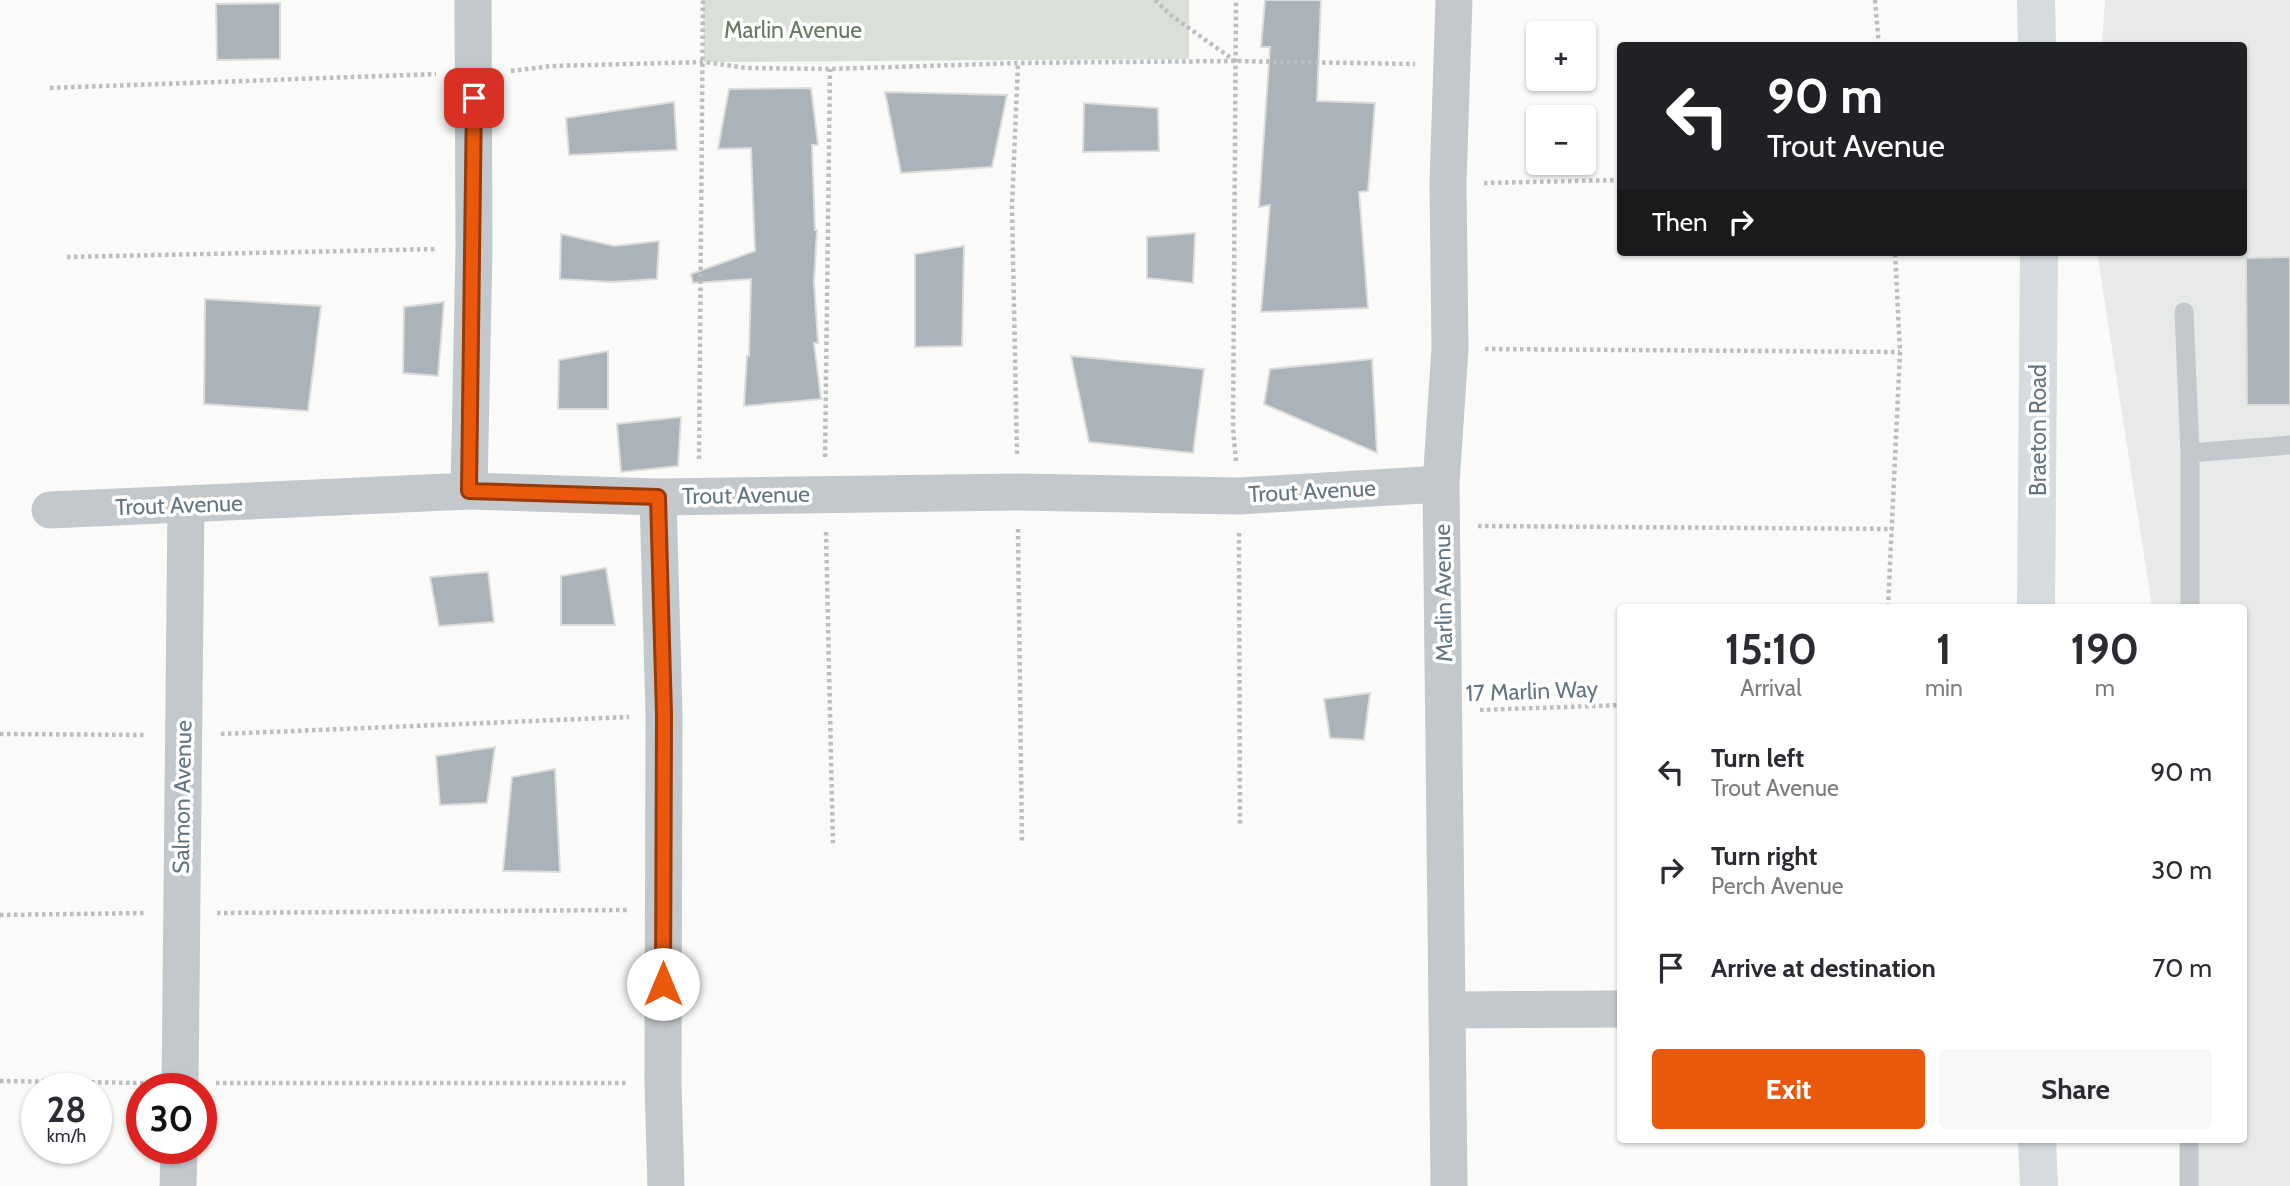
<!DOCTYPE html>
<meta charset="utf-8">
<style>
body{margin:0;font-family:Cabin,sans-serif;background:#f7f7f7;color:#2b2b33;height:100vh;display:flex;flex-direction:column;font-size:26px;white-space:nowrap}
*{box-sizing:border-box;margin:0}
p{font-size:23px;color:#7c7c81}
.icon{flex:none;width:38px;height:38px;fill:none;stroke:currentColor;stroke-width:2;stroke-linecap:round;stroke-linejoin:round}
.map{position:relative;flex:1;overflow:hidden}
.drawer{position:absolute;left:1617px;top:604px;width:630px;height:539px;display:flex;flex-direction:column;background:#fff;border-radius:7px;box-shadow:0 2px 5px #0004}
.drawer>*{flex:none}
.hud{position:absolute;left:1617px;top:42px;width:630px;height:214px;border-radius:7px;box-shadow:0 2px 5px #0004;background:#202124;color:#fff;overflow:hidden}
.tools{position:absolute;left:1526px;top:21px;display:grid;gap:14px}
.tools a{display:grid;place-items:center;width:70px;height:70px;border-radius:7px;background:#fff;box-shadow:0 2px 5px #0004;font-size:35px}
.speed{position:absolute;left:21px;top:1073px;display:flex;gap:14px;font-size:35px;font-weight:700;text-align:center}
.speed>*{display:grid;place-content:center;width:91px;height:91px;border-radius:50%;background:#fff;box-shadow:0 2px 5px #0004;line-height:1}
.speed small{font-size:18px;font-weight:400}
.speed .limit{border:10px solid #d22;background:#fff;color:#111}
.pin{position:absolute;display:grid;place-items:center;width:60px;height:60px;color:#fff;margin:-30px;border-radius:14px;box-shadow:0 4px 10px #0006}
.me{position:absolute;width:77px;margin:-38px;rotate:0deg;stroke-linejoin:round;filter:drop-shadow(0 0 5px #0008)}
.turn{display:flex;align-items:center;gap:24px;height:147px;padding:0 35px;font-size:32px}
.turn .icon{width:91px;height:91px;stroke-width:2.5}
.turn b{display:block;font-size:49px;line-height:60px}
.then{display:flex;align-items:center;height:66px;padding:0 35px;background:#0003;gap:14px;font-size:26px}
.eta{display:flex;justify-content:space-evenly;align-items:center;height:119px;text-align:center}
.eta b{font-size:42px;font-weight:700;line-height:49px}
.button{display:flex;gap:14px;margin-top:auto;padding:14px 35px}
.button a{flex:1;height:80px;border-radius:7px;background:#ea580c;color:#fff;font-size:28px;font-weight:700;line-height:80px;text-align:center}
.button a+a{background:#f7f7f7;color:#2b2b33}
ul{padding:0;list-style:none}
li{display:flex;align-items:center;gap:21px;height:98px;padding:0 35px}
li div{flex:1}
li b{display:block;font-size:26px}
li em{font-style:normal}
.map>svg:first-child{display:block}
</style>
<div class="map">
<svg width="2290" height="1186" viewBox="0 0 2290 1186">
<rect width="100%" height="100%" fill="#fafaf8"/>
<path fill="#e8e9e9" d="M2105,0H2290V1186H2197L2198,1139H2244V607H2152L2097,252H2244V46L2102,45Z"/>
<path fill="#dadfd7" d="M703,0H1189V59L704,62Z"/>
<path fill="#aab3b9" stroke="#dcdcda" stroke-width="2" d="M1265,0H1321L1317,101L1375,103L1368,191L1359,192L1368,308L1261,312L1270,205L1259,207L1270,47H1261Z
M280,3V59L217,60L216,4Z
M811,88L818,145H812L815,230H817L814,282L818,343H814L821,399L744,406L747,356H749L751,279L693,283L691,274L755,251L751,148L718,149L729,89Z
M885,92L1007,95L992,167L901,173Z
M674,102L677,150L569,155L566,118Z
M1084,103L1158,108L1159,151L1083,152Z
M1195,233L1193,283L1147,278V237Z
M561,234L614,246L659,241L657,279L611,282L560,279Z
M964,246L962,346L915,347V254Z
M2290,257V405H2247L2246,258Z
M205,299L321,306L308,411L204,404Z
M444,302L438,376L403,373L404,307Z
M608,351V409H558L559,360Z
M1071,356L1204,369L1193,453L1089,442Z
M1372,359L1377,453L1264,404L1270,369Z
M681,417L678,466L621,472L617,424Z
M606,568L615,625H561V576Z
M488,572L494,622L439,626L430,577Z
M1370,693L1364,740L1330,738L1324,699Z
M495,747L487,803L440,805L436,756Z
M555,769L560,872L503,871L512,777Z"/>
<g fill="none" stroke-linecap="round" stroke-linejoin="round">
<path stroke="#bbbfc2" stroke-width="4.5" stroke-dasharray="3.5 3.5" stroke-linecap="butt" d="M1155,0L1172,16L1235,61
M1875,0L1879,46
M511,71L552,66L704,62L746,68L830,69L1018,63L1235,61L1415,64
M50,88L436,74
M1484,183L1620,180
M67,257L437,249
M1485,349L1900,352
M1017,454L1012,207L1018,63
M825,457L830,69
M699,459L703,0
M1236,461L1233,428L1236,0
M1478,526L1893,529
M1018,529L1022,844
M826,532L833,847
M1239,533L1240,825
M1888,607L1900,352L1895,252
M1480,710L1620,705
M0,734L146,735
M221,734L629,717
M217,913L628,910
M0,915L145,913
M0,1081L144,1083
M216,1083H627"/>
<path stroke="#c3c8cc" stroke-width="19" d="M2184,312L2190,453V607
M2190,453L2290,445
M2189,1186V1139"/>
<path stroke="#c3c8cc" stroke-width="37" d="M469,491L474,248L473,0
M658,497L664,715L663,1083L666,1186
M50,510L469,491L658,497L1018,492L1239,496L1441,484
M1447,1010L1620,1009
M180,1088L186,505
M178,1186L179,1148
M1449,1186L1441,484L1450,348L1448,183L1454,0"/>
<path stroke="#d6dbdf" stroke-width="38" d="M2036,0L2037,46
M2036,607L2039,252
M2037,1139L2039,1186"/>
</g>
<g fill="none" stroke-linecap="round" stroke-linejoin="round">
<defs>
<path id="route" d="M474,98L469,491L658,497L664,715L663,984"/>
</defs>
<use href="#route" stroke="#983908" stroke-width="18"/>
<use href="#route" stroke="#ea580c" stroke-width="12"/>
</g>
<g text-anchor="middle" stroke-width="7" stroke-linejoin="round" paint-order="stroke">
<g font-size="23" fill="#687a64" stroke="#fff">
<text x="793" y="38">Marlin Avenue</text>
</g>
<g font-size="23" fill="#657683" stroke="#fff">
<text transform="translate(2038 430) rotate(-90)" y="8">Braeton Road</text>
<text transform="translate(1312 491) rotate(-3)" y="8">Trout Avenue</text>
<text transform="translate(746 495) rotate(-1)" y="8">Trout Avenue</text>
<text transform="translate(179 505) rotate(-2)" y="8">Trout Avenue</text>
<text transform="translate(1443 593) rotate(-91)" y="8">Marlin Avenue</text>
<text transform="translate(1532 691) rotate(-2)" y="8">17 Marlin Way</text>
<text transform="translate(182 797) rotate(-89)" y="8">Salmon Avenue</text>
</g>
</g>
</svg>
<div class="tools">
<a>+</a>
<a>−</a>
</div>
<div class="speed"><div>28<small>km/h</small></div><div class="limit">30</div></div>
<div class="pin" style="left:474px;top:98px;background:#d93025"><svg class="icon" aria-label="arrive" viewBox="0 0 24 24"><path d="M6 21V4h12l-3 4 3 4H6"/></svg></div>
<svg class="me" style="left:663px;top:984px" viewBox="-20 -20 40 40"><circle r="19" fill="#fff"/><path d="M0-13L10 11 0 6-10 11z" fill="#ea580c"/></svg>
<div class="hud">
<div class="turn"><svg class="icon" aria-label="left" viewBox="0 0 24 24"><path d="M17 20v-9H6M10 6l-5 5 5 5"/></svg><div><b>90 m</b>Trout Avenue</div></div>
<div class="then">Then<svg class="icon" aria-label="right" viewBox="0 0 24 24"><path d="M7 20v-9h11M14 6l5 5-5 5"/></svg></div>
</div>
<section class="drawer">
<div class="eta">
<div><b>15:10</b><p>Arrival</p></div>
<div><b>1</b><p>min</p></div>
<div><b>190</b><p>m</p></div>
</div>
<ul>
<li><svg class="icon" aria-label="left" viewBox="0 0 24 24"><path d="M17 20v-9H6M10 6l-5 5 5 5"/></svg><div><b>Turn left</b><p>Trout Avenue</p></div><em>90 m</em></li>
<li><svg class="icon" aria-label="right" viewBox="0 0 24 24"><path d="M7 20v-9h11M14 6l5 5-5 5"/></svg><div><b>Turn right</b><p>Perch Avenue</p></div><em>30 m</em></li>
<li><svg class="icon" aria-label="arrive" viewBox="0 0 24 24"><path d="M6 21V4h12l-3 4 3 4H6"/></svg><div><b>Arrive at destination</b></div><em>70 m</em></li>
</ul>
<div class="button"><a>Exit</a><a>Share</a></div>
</section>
</div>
